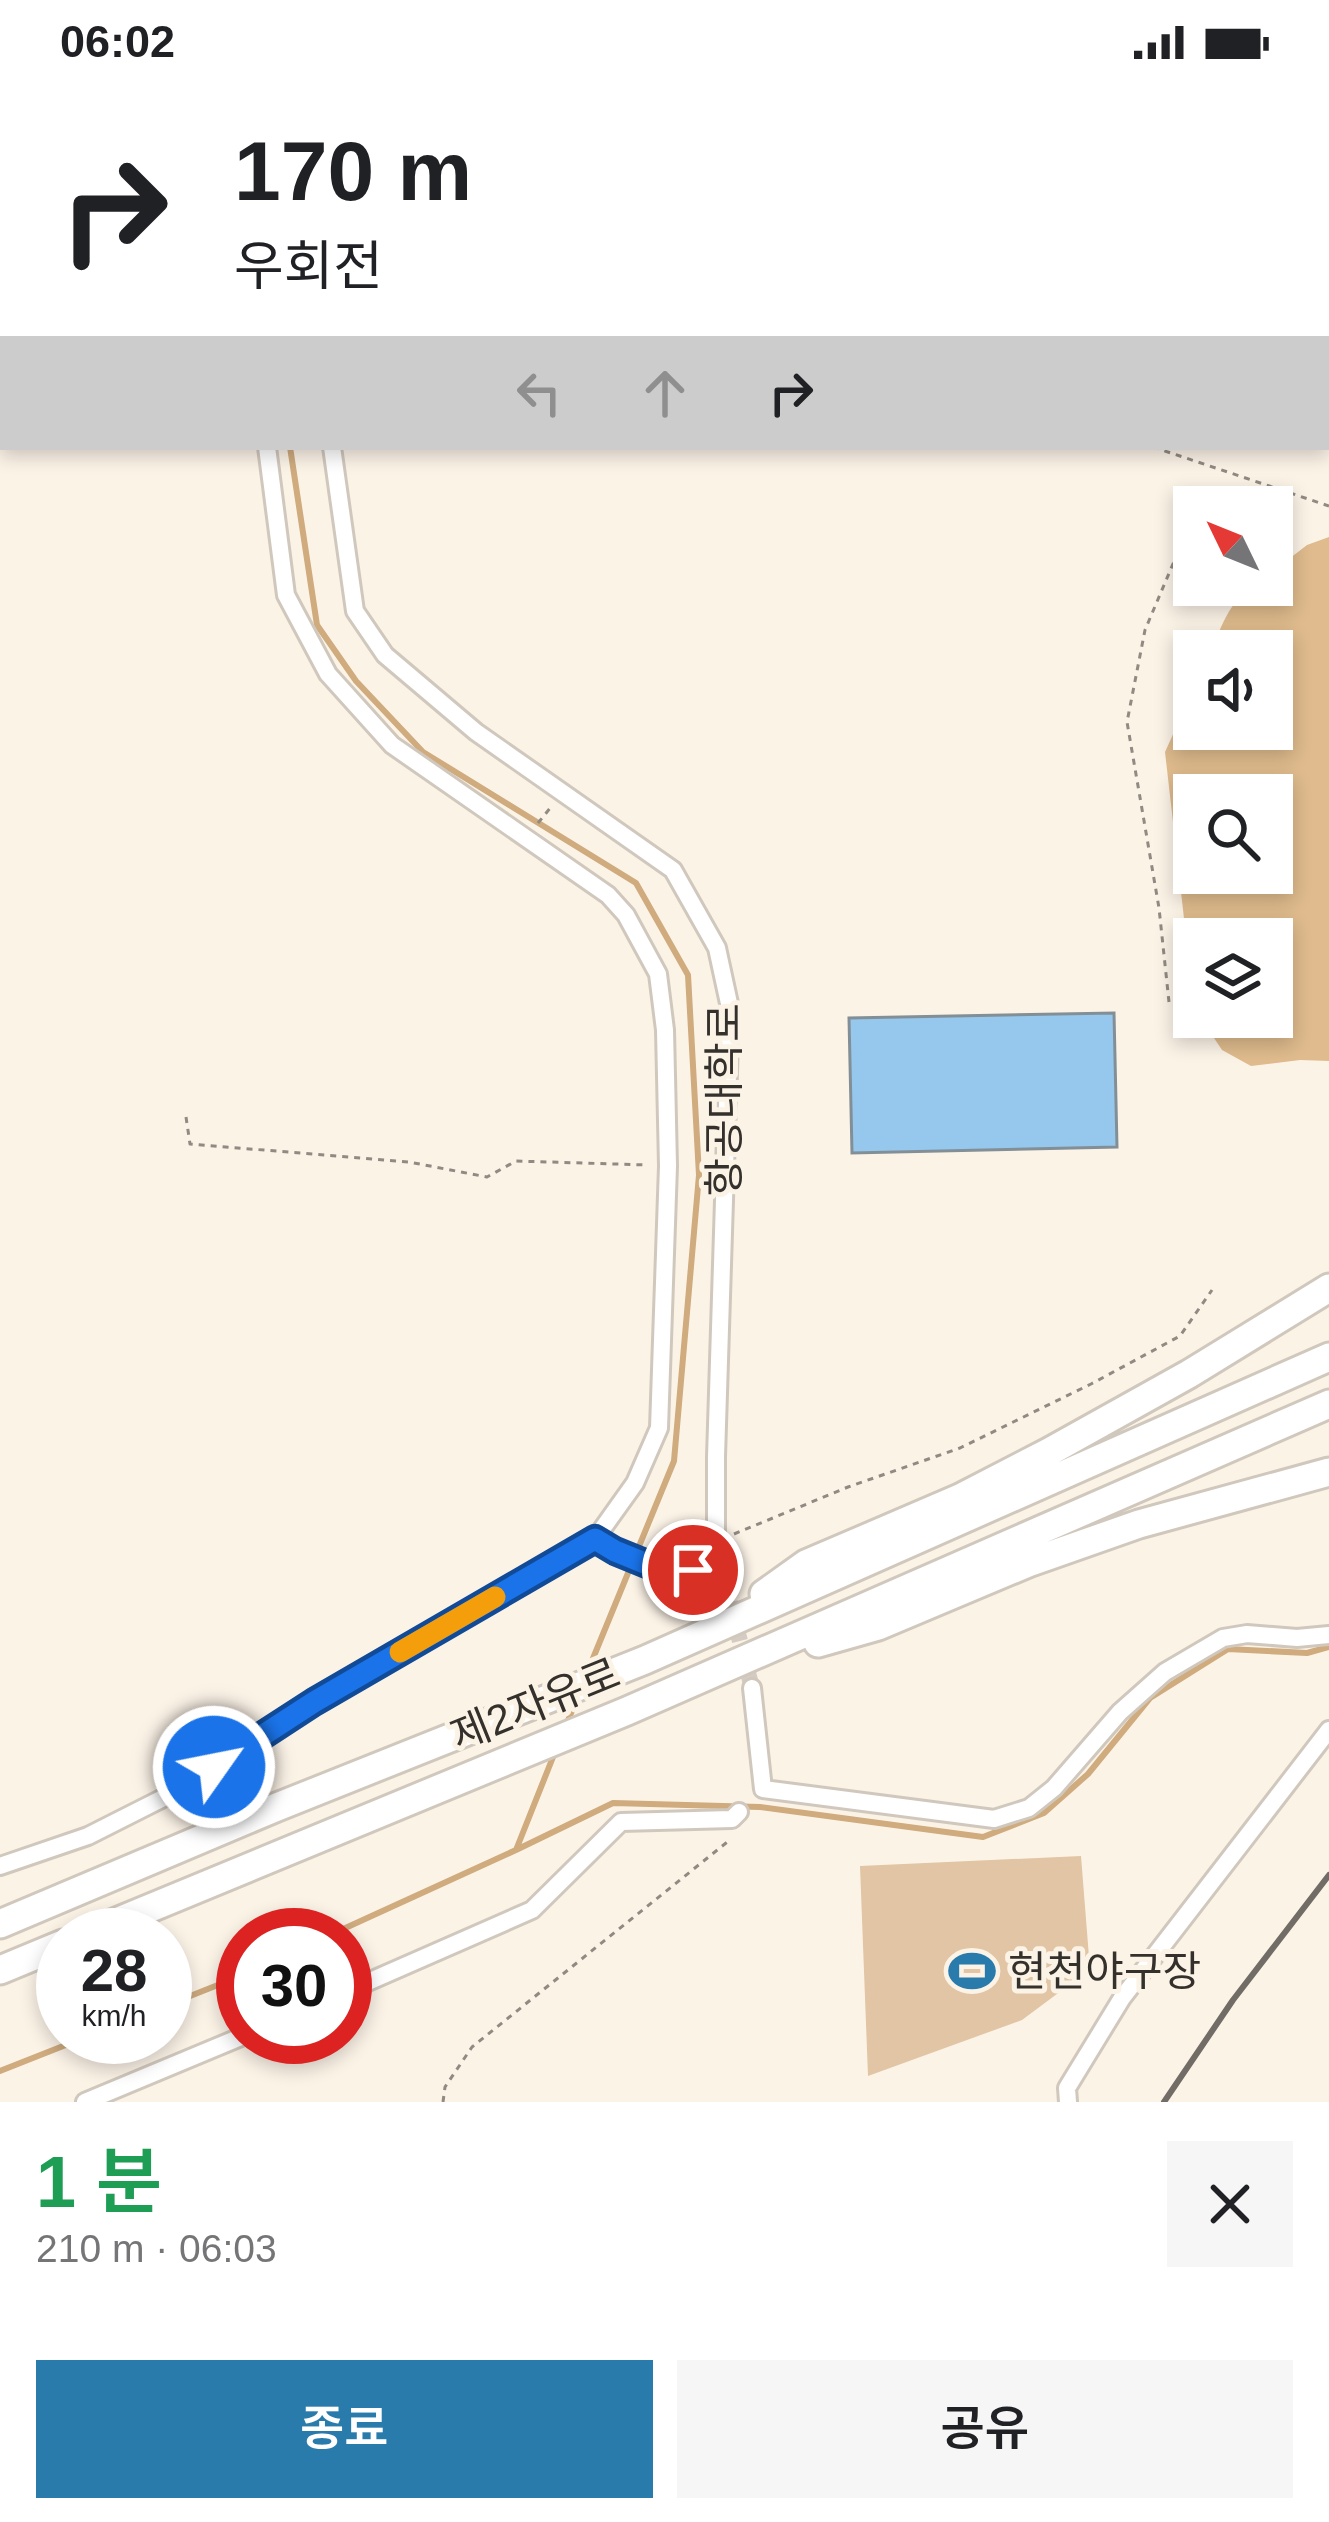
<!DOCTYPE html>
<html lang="ko">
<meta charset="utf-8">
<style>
body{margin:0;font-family:Helvetica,"Noto Sans KR",sans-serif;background:#f6f6f6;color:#202124;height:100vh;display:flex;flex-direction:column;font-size:45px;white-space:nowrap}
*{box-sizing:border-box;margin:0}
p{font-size:39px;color:#757577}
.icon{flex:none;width:66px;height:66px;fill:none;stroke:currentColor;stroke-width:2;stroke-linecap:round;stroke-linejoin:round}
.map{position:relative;height:2018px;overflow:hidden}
.sheet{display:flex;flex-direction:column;background:#fff;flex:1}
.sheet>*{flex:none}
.guide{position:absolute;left:0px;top:0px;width:1329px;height:366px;box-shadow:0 6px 18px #0003;background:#fff;color:#202124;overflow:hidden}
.needle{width:78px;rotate:313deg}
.tools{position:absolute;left:1173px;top:402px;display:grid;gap:24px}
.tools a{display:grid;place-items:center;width:120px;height:120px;border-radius:0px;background:#fff;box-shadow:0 6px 18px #0003;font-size:60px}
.speed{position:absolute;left:36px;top:1824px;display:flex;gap:24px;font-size:60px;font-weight:700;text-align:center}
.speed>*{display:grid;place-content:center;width:156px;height:156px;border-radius:50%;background:#fff;box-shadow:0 6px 18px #0003;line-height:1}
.speed small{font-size:30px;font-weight:400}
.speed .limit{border:18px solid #d22;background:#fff;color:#111}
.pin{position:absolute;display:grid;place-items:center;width:102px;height:102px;color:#fff;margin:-51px;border:6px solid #fff;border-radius:50%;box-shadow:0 3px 12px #0007}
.me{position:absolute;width:132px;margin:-66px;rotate:57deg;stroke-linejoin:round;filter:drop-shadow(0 0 9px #0008)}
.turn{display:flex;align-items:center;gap:42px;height:252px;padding:0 36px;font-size:54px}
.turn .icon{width:156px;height:156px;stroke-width:2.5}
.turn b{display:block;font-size:84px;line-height:102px}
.lanes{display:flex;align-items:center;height:114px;padding:0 36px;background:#0003;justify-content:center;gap:60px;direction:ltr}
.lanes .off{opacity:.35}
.round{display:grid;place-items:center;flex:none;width:126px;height:126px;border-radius:0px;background:#f6f6f6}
.headline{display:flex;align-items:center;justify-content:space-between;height:204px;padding:0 36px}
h1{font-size:72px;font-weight:600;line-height:90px;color:#1e9e55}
.action{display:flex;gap:24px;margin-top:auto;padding:24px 36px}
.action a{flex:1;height:138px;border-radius:0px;background:#297bac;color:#fff;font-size:48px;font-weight:600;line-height:138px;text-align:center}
.action a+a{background:#f6f6f6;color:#202124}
.status{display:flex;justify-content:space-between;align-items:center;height:84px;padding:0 60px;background:#fff;direction:ltr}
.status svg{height:33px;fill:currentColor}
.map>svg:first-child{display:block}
</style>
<div class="status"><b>06:02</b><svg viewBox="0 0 49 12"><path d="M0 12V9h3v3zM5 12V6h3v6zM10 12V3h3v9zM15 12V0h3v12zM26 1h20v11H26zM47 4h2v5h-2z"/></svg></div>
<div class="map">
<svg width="1329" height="2018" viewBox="0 0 1329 2018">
<rect width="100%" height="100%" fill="#fcf3e7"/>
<path fill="#e1c5a4" d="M1081,1772L1089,1873L1069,1901L1022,1936L868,1992L860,1782Z"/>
<path fill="#dfbb8d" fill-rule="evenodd" d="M1329,453V977L1300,976L1251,982L1222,966L1200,933H1272V855H1194V922L1165,668L1194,604V645H1272V567H1211C1224,537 1234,501 1272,501V488L1307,461ZM1194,711H1272V789H1194Z"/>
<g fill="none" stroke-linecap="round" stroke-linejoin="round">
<path stroke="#cfab7e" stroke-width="6" d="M235,0V3
M290,363L317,541L356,597L423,668L636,799L688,891L699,1091L674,1377L587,1589
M567,1639L578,1612
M516,1766L613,1719L760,1723L983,1753L1044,1729L1088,1690L1150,1614L1228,1565L1307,1569L1329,1563
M330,1851L516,1766L555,1668
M165,1922L243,1891
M0,1987L86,1953"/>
</g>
<path fill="#95c8ec" stroke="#838f97" stroke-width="3" d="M290,0H418L421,3H291Z
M1114,929L1117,1063L852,1069L849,934Z"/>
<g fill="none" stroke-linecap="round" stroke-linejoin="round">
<path stroke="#d4ccc2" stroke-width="16" stroke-dasharray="16 8" stroke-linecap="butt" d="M724,1495L752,1604"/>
<defs>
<path id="minor" d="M208,0V3
M271,0L272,3
M267,363L286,511L328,590L392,661L608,811L626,831L658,890L665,946L668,1082L659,1344L635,1399L595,1455
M332,363L355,527L385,571L476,648L673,786L717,864L730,924L716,1373V1478
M752,1604L763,1705L994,1735L1029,1724L1054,1704L1120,1628L1165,1588L1223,1554L1247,1550L1297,1554L1329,1551
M0,1782L88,1752L181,1705L314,1618L595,1455C614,1466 646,1484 668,1488C684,1491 701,1483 716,1478L724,1495
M345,1908L532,1826L621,1738L732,1735L739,1728
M85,2018L243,1952
M1068,2018L1067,2004L1122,1914L1329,1646"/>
<path id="trunk" d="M764,1510L806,1480L960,1414L1049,1368L1189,1290L1329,1204
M818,1559L878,1542L1028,1479L1139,1440L1329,1388
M0,1840L277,1723L645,1576L1329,1273
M85,1851L627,1627L1329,1320
M0,1886L63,1860"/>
</defs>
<use href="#minor" stroke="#d1c8bd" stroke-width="22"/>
<use href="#trunk" stroke="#d1c8bd" stroke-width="33"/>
<path stroke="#908a82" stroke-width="3" stroke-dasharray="6 6" stroke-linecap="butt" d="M783,0L789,3
M0,287H3
M1153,363L1329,422
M1254,423L1284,408
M538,739L551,723
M1169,918L1159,824L1127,638L1145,546L1181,461L1194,454
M186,1033L190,1060L409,1078L487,1093L516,1077L648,1081
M734,1450L848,1403L960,1364L1091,1300L1180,1252L1212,1206
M443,2018L445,2003L472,1963L731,1755"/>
<use href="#minor" stroke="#fff" stroke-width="16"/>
<use href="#trunk" stroke="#fff" stroke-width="27"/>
<path stroke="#726c66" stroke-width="6" d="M1164,2018L1233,1916L1329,1791"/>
</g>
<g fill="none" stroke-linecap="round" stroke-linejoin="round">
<defs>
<path id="route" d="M214,1683L314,1618L595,1455L615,1467L669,1489L693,1486"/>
</defs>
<use href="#route" stroke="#114b97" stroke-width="30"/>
<use href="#route" stroke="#1a73e8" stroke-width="21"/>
<path stroke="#f59e0b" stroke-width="21" d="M400,1568L495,1513"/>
</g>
<defs>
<symbol id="stadium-bare" viewBox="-9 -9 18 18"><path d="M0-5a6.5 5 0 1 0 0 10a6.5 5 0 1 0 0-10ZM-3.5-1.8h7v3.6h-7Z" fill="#297bac" stroke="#fcf3e7" stroke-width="2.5" paint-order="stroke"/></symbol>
</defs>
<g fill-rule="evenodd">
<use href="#stadium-bare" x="939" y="1854" width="66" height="66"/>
</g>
<g text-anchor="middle" stroke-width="10" stroke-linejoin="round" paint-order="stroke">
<g font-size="42" fill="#34302c" stroke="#fcf3e7">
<text transform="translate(724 1016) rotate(-90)" y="15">항공대학로</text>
<text transform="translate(535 1620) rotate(-22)" y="15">제2자유로</text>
</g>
<g font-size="42" fill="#34302c" stroke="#fcf3e7" text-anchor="start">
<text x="1008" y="1902">현천야구장</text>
</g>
</g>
</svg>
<div class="tools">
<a><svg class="needle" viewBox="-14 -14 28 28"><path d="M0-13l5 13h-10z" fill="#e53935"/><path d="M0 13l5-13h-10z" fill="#757577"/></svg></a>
<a><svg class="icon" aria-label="sound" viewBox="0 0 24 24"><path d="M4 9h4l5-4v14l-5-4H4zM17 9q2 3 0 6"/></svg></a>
<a><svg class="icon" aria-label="search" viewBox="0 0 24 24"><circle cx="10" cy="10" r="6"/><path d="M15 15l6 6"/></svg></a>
<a><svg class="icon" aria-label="layers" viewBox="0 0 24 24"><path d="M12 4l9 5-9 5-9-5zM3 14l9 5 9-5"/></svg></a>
</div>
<div class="speed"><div>28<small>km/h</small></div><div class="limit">30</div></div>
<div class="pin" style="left:693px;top:1486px;background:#d93025"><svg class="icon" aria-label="arrive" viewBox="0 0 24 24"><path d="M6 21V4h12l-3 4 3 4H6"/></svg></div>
<svg class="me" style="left:214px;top:1683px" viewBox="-20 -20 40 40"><circle r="17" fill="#1a73e8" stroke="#fff" stroke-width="3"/><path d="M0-11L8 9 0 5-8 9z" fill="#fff"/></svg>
<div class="guide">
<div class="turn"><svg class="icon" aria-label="right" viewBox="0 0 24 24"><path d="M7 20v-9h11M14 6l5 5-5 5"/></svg><div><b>170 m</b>우회전</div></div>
<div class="lanes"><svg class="icon off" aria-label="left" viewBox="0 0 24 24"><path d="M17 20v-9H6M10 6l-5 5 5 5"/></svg><svg class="icon off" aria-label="ahead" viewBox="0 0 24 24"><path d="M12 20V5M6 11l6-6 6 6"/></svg><svg class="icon" aria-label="right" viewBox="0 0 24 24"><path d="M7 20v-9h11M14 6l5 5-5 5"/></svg></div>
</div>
</div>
<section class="sheet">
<div class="headline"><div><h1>1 분</h1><p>210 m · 06:03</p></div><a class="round"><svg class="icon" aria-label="close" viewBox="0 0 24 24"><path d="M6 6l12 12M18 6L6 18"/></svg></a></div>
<div class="action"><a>종료</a><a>공유</a></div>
</section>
